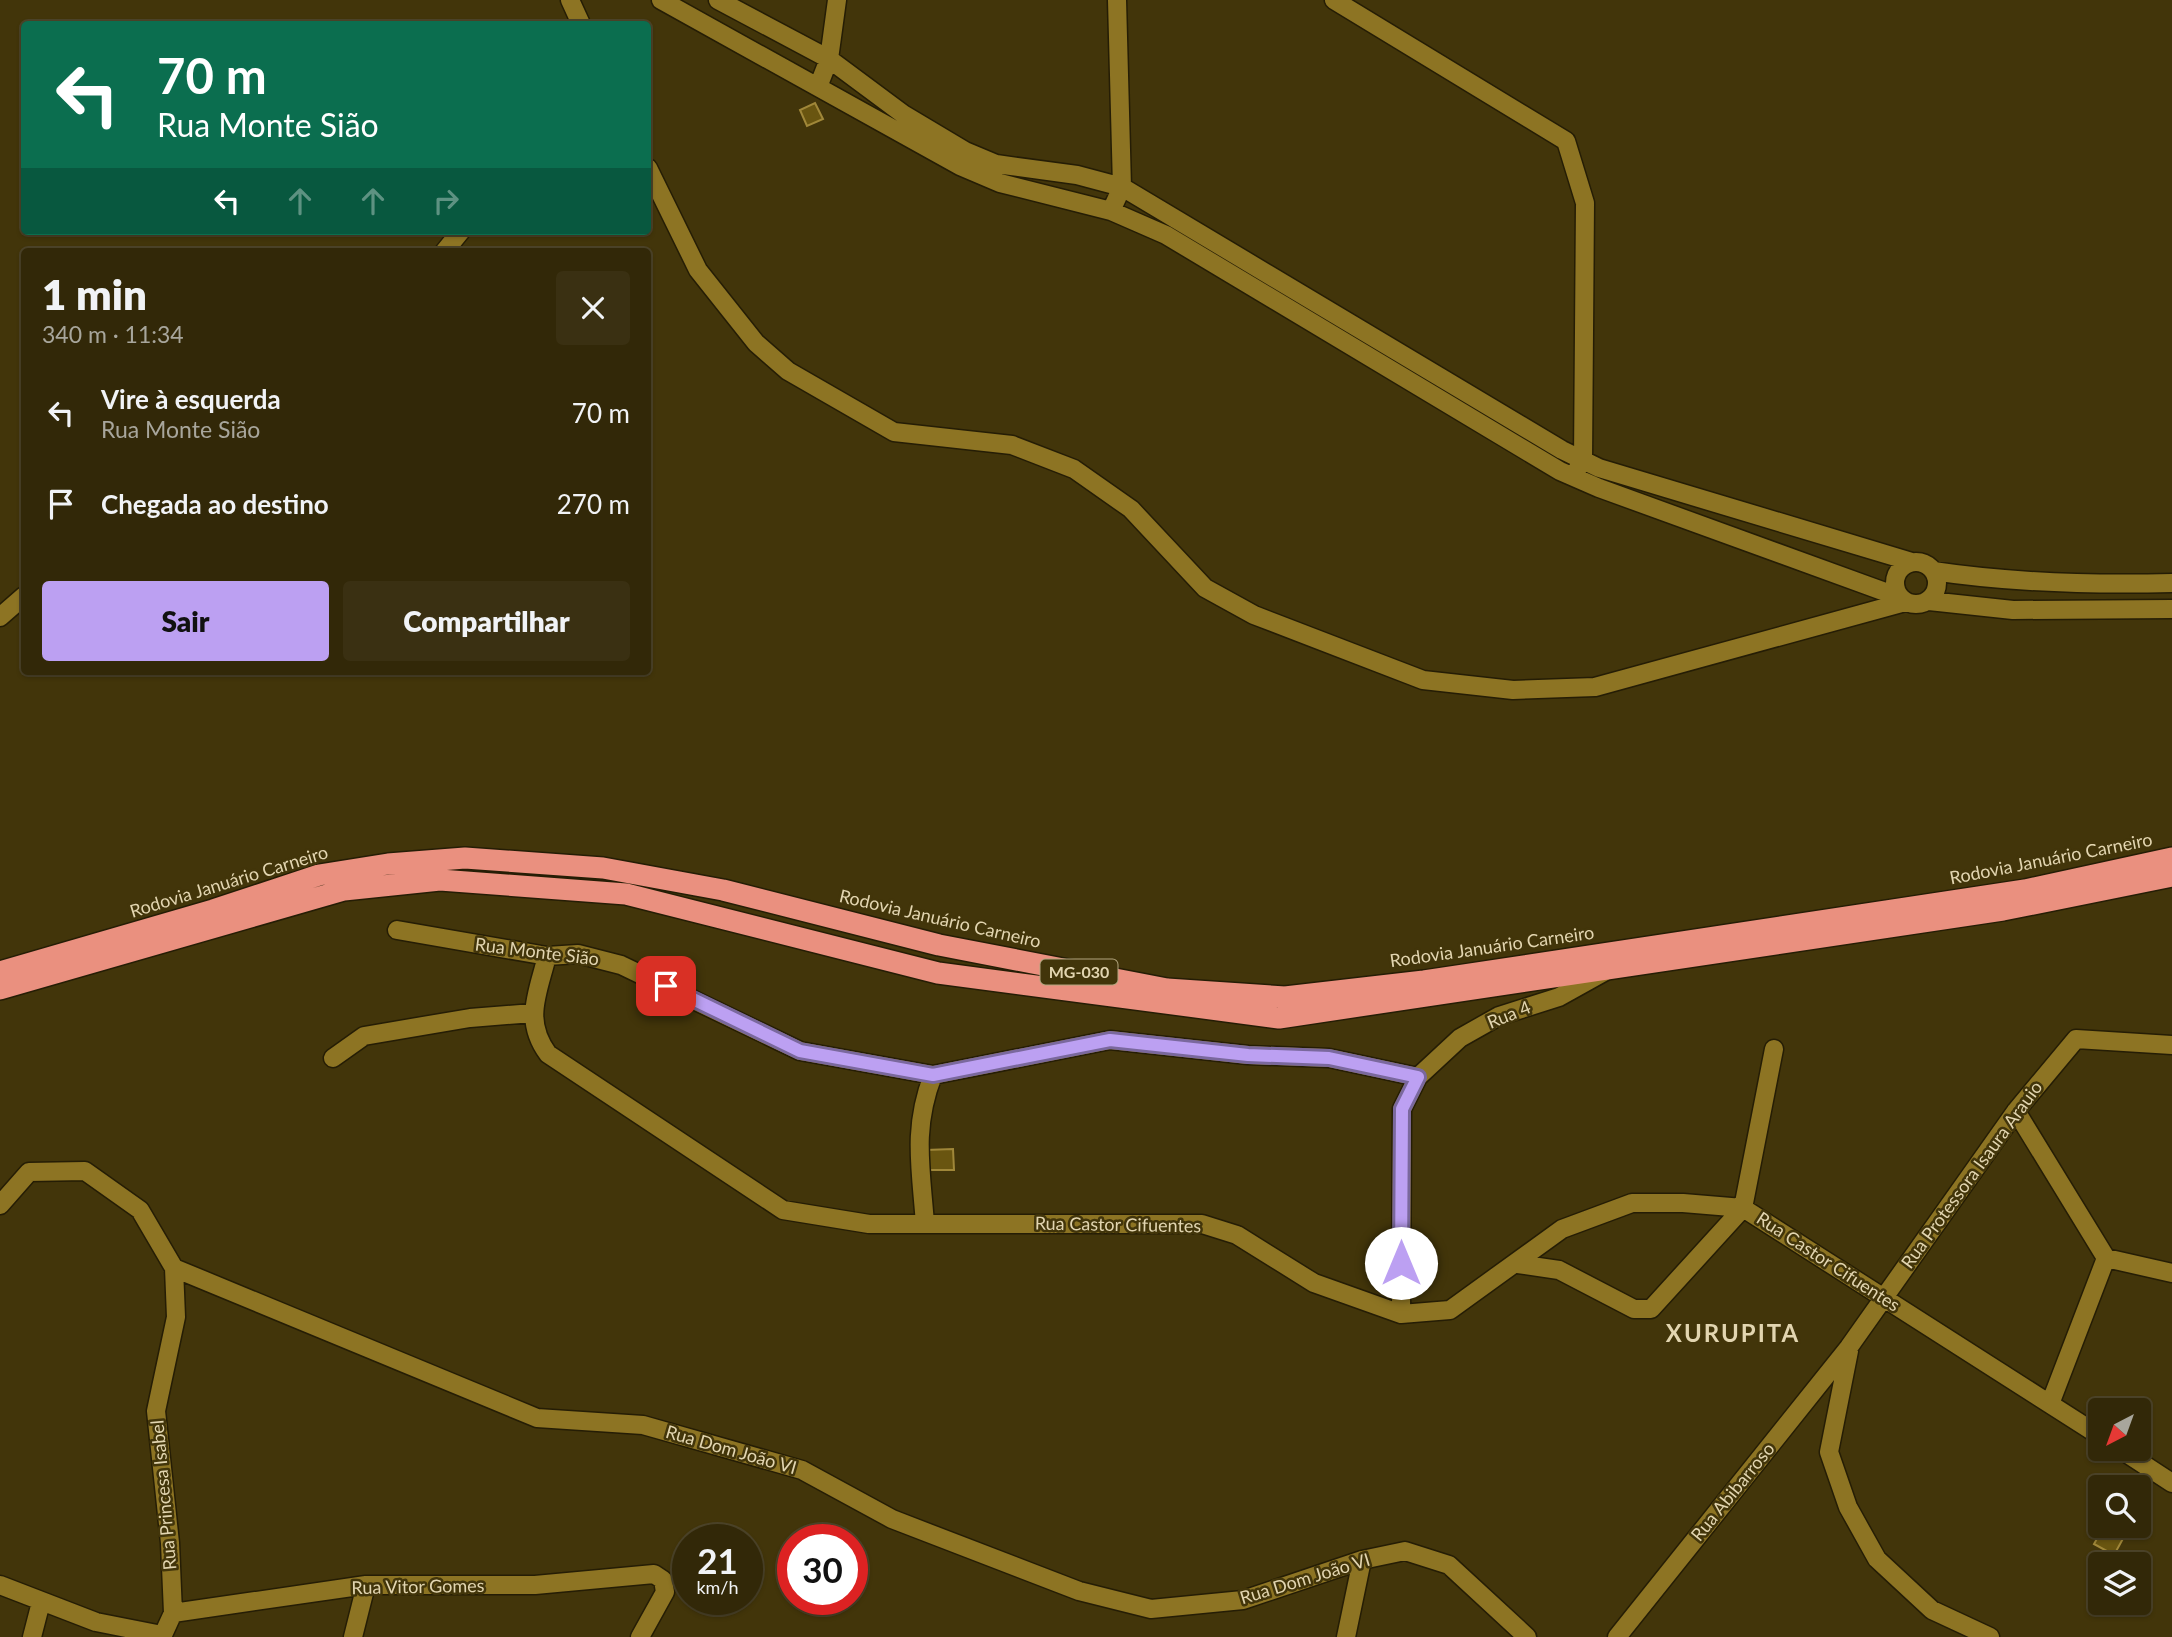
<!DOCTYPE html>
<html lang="pt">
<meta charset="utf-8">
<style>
body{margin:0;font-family:Lato,sans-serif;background:#3a3012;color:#f1f3f6;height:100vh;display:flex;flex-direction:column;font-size:26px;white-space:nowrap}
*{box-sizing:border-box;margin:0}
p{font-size:23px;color:#a8a69c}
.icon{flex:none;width:38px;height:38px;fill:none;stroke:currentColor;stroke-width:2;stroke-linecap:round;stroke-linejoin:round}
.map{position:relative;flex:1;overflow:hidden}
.side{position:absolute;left:21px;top:248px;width:630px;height:427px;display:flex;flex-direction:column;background:#322808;border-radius:7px;box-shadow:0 2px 5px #0004,0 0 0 2px #4d4429}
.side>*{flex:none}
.guide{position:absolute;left:21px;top:21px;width:630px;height:214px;border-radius:7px;box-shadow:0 2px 5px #0004,0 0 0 2px #4d4429;background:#0b6e4f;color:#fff;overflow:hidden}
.needle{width:46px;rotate:221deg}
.fabs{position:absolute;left:2088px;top:1398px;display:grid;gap:14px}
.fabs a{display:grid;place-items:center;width:63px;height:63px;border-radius:7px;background:#322808;box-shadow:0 2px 5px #0004,0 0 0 2px #4d4429;font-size:35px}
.speed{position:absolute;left:672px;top:1524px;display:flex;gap:14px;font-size:35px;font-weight:700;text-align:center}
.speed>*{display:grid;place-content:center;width:91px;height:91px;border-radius:50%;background:#322808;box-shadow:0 2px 5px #0004,0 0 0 2px #4d4429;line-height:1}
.speed small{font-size:18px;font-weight:400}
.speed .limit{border:10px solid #d22;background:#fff;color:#111}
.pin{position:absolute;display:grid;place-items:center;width:60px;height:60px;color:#fff;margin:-30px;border-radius:14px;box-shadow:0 4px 10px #0006}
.me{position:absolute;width:77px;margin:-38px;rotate:0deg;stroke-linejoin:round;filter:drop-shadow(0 0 5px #0008)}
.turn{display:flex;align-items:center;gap:24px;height:147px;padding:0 21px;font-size:32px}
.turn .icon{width:91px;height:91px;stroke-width:2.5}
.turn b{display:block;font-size:49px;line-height:60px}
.lanes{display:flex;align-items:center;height:66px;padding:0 21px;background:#0003;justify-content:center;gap:35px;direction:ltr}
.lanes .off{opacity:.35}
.round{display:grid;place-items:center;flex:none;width:74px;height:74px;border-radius:7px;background:#3a3012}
.overview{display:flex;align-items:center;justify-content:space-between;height:119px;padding:0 21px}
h1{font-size:42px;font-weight:800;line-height:52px}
.button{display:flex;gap:14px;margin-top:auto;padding:14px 21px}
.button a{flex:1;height:80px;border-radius:7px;background:#bca0f2;color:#111;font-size:28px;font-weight:800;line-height:80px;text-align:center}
.button a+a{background:#3a3012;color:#f1f3f6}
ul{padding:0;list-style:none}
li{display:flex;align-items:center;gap:21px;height:91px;padding:0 21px}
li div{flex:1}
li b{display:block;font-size:26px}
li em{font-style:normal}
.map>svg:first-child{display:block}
</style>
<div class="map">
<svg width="2172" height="1637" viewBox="0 0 2172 1637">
<rect width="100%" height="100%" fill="#42350a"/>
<path fill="#695510" stroke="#a08739" stroke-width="2" d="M815,103L823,119L807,126L800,110Z
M953,1149L954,1170H927L926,1150Z
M2104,1526L2125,1535L2114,1555L2094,1544Z"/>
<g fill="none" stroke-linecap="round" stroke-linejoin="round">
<defs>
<path id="minor" d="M570,0L581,24
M661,0L960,166L1000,183L1111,211L1166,235L1560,471L1599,488L1899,597
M718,0L829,59L903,114L965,151L996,164L1077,175L1122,187L1562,450L1599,468L1912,562
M1334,0L1566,141L1585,203L1583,461L1578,468
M818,87L829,59L837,0
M648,168L698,270L756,343L788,371L894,432L1012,445L1074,469L1131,509L1205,588L1254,615L1423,680L1513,690L1595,687L1905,602
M1111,211L1122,187L1117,0
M444,252L461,231
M1895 583a21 21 0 1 1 42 0a21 21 0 1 1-42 0Z
M1933,571C2013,583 2092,585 2172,583
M1929,601L2013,610L2172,609
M0,617L24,596
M397,930L547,956L578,954L621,965L800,1051L933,1075L1110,1040L1248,1055L1329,1058L1418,1077
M547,956C538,993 523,1020 548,1054L783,1210L869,1224H1202L1237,1235L1314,1283L1401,1314L1450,1310L1562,1229L1632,1203H1683L1743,1208L2100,1436
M333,1058L364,1036L470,1018L533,1013
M2016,1111L2106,1258L2172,1273
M0,1205L29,1172L85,1171L140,1210L174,1268L537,1418L643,1425L802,1470L892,1519L1079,1591L1151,1609L1243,1600L1362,1560L1405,1551L1449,1565L1527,1637
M925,1224C921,1168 912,1129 933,1075
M1518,1264L1559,1270L1634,1309H1651L1743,1208L1774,1049
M1401,1314L1402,1109L1418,1077L1460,1038L1499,1016L1559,997L1604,972
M1849,1351L1829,1452L1848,1507L1877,1559L1932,1610L1990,1637
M2050,1404L2106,1258
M2120,1449L2172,1483
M0,1585L96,1622L162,1635
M173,1613L366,1585H535L654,1574L663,1580L665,1592L640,1637
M32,1637L41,1602
M162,1637L173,1613L170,1543L156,1411L176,1317L174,1268
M353,1637L366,1585
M1346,1637L1362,1560
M1617,1637L1849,1347L2016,1111L2076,1039L2172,1045"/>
<path id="highway" d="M0,972L213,910L319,875L388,864L465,858L603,868L723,890L939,945L1167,989L1285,997L1424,981L2025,890L2172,858
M0,989L344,890L440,880L626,894L938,973L1279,1018L2003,910L2172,876"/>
</defs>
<use href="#minor" stroke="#251d05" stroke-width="21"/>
<use href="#highway" stroke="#251d05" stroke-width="24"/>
<use href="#minor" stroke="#8d7423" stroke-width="18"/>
<use href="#highway" stroke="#ea907f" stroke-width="21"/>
</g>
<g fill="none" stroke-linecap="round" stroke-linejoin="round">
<defs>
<path id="route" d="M666,986L800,1051L933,1075L1110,1040L1248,1055L1329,1058L1418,1077L1402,1109L1401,1263"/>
</defs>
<use href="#route" stroke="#7a689d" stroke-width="18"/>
<use href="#route" stroke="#bca0f2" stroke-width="12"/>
</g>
<g text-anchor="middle" stroke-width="5" stroke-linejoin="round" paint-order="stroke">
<rect fill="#42350a" stroke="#b2a57e" stroke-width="2" x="1040.5" y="959.5" width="77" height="25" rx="5"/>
<g font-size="16" font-weight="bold" fill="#e2d5b0">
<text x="1079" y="978">MG-030</text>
</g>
<g font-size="18" fill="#e2d5b0" stroke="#42350a">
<text transform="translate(2051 859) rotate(-11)" y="6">Rodovia Januário Carneiro</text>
<text transform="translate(229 882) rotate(-17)" y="6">Rodovia Januário Carneiro</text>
<text transform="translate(940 919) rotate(13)" y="6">Rodovia Januário Carneiro</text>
<text transform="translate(1492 947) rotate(-8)" y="6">Rodovia Januário Carneiro</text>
<text transform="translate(537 952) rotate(7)" y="6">Rua Monte Sião</text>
<text transform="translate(1509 1015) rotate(-22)" y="6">Rua 4</text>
<text transform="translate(1972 1175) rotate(-54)" y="6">Rua Protessora Isaura Arauio</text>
<text transform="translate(1118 1225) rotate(1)" y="6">Rua Castor Cifuentes</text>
<text transform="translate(1828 1262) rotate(33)" y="6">Rua Castor Cifuentes</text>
<text transform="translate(731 1450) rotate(16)" y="6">Rua Dom João VI</text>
<text transform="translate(1733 1492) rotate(-51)" y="6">Rua Abibarroso</text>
<text transform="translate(164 1495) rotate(-95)" y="6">Rua Princesa Isabel</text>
<text transform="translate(1305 1579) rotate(-17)" y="6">Rua Dom João VI</text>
<text transform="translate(418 1587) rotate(-1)" y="6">Rua Vitor Gomes</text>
</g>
<g font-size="24" font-weight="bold" letter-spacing="2" fill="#e2d5b0" stroke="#42350a">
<text x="1733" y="1342">XURUPITA</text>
</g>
</g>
</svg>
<div class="fabs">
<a><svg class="needle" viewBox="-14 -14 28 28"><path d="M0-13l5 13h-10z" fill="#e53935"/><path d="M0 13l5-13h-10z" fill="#a8a69c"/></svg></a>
<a><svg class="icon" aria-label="search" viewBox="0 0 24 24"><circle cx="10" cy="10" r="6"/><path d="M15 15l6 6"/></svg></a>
<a><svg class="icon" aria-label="layers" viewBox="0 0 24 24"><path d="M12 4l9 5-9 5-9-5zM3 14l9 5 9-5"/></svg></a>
</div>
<div class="speed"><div>21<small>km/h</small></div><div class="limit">30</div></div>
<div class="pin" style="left:666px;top:986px;background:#d93025"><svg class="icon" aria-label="arrive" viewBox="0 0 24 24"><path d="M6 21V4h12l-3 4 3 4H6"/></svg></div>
<svg class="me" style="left:1401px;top:1263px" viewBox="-20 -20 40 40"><circle r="19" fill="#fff"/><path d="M0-13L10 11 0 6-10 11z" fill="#bca0f2"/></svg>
<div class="guide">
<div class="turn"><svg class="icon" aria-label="left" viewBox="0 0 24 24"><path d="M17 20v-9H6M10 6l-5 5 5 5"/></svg><div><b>70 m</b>Rua Monte Sião</div></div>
<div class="lanes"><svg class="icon" aria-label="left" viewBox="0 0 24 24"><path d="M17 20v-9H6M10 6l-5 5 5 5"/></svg><svg class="icon off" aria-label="ahead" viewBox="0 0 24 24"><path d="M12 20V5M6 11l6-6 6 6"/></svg><svg class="icon off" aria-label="ahead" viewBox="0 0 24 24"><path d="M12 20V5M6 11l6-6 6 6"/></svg><svg class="icon off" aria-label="right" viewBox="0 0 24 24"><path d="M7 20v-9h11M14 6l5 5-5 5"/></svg></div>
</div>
<section class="side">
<div class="overview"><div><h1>1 min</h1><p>340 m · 11:34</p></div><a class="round"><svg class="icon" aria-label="close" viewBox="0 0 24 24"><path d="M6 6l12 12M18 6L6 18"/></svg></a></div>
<ul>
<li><svg class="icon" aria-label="left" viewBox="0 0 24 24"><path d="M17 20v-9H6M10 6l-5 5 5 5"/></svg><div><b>Vire à esquerda</b><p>Rua Monte Sião</p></div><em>70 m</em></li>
<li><svg class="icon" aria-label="arrive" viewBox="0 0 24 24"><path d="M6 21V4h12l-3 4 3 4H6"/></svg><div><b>Chegada ao destino</b></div><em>270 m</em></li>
</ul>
<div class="button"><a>Sair</a><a>Compartilhar</a></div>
</section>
</div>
